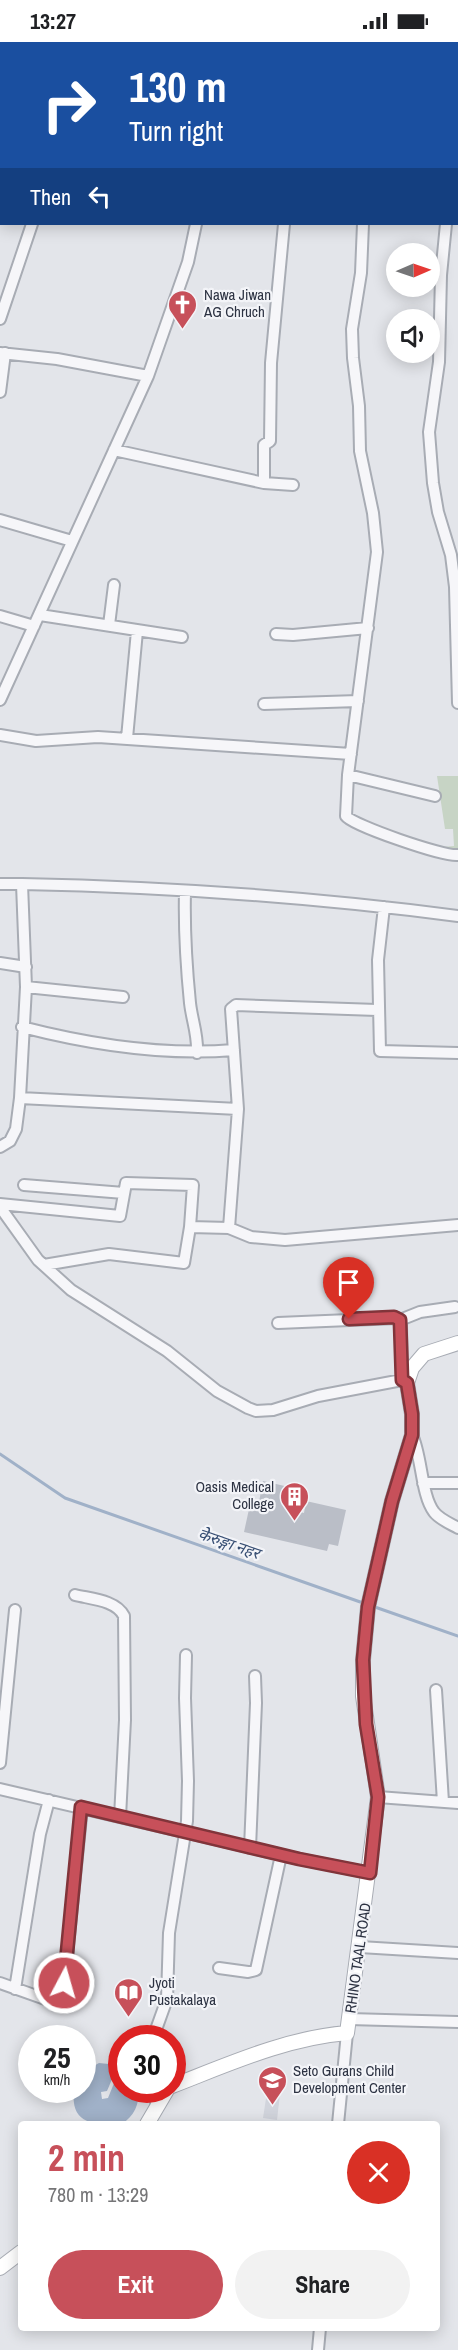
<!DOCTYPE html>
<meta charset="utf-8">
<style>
body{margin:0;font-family:"Archivo Narrow","Noto Sans Devanagari",sans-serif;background:#f2f2f2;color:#202124;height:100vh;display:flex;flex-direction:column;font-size:22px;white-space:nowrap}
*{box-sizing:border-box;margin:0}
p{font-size:20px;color:#757577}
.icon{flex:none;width:33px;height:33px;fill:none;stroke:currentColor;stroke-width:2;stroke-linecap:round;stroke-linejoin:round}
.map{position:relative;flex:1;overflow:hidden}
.sheet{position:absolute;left:18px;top:2079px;width:422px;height:210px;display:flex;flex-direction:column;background:#fff;border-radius:6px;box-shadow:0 3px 15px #0003}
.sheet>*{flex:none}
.guide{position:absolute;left:0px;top:0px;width:459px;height:183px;box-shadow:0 3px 15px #0003;background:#1a4fa0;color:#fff;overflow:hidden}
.needle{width:39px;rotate:88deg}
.controls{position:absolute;left:386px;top:201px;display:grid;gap:12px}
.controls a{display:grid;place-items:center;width:54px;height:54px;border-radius:50%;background:#fff;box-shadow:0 3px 15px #0003;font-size:30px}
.speed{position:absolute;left:18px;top:1983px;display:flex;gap:12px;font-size:30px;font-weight:700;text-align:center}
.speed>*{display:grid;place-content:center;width:78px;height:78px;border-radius:50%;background:#fff;box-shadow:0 3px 15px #0003;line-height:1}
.speed small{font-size:15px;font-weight:400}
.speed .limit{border:9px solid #d22;background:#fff;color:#111}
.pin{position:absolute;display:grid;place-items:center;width:51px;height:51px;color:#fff;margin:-62px -26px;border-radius:50% 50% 50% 0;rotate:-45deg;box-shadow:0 0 6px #0007}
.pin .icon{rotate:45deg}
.me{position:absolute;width:66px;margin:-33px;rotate:6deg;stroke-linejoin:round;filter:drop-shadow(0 0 4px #0008)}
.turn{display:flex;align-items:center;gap:21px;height:126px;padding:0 30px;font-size:27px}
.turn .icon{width:78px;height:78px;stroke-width:2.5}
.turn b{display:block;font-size:42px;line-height:51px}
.then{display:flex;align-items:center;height:57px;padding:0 30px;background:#0003;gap:12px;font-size:22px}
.round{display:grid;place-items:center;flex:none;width:63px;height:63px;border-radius:32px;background:#f2f2f2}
.overview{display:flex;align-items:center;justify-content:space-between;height:102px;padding:0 30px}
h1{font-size:36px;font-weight:700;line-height:45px;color:#c7505a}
.action{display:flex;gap:12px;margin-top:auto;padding:12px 30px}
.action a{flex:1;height:69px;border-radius:36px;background:#c7505a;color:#fff;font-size:24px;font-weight:700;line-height:69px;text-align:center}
.action a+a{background:#f2f2f2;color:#202124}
.status{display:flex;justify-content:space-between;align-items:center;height:42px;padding:0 30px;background:#fff;direction:ltr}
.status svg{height:16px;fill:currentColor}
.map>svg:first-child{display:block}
</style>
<div class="status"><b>13:27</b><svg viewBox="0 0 49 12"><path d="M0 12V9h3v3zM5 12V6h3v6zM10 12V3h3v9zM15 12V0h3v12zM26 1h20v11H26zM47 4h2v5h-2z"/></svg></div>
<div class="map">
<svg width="458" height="2308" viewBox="0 0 458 2308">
<rect width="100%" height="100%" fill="#e3e5ea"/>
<path fill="#d1d4dc" d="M267,2050L280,2052L277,2078L263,2076Z"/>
<path fill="#c7d4c5" d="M437,734H458V809L443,805L454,804L453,787H445Z"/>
<path fill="#a0b1c8" d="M99,2021L118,2023L107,2049L101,2050L102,2057L108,2056L121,2024L122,2048H138C140,2062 134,2074 122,2082C95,2082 70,2084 74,2048H82L83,2030Z"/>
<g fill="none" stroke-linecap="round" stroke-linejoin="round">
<path stroke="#a0b1c8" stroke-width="3" d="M0,1412L65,1456L366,1562
M372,1564L458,1594"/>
</g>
<path fill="#babec7" d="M263,1439L289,1445L284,1466L304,1471L306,1459L346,1468L338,1504L329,1502L327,1509L244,1490L251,1458L259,1460Z"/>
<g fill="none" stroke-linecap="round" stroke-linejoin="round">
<defs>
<path id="street" d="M342,2V0
M363,182L361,231L352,287L353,316L359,364L360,409L373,471L377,510L348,733L346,774C352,783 444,815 458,813
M446,182L441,233L439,320L429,390L433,441L438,470L451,513L455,545L458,661
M0,277L32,182
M0,311L57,317L148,334
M0,350L5,311
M114,408L264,441L293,443
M264,441V403L270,399L271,321L284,182
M0,478L72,499
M40,573L182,595
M0,574L34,584
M109,583L114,543
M276,592L293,593L368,586
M0,658L148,334L188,220L196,182
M264,662L358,659
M0,693L36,699L98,695L351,712
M127,696L137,589
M348,733L435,754
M0,842H22L26,945L20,1056L16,1087L10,1099L0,1105
M22,842C168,845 314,855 458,874
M185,849C184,889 186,921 190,961C192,979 198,992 197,1011
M384,865L378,918L380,1009L458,1011
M0,921L26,925
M26,945L123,955
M377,968L236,963L231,967L238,1067L229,1186L251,1195L285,1198L458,1183
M22,985C92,1003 163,1014 234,1008
M20,1056L238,1067
M24,1143L124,1151
M0,1162L120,1174L126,1141L193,1143L190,1185
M0,1165L38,1218L71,1248L167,1309L217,1349L248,1366L256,1369L273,1368L318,1354L402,1338L407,1341
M44,1223L109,1212L184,1221L190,1185L229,1186
M400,1278L420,1270L455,1265
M278,1281L397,1276L401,1284L402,1338
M412,1393C422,1414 421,1453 434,1470C439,1477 451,1482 458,1486
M423,1441H458
M75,1553C91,1557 116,1558 124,1574L125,1678L120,1775
M436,1648L443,1760
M0,1721L15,1568
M0,1747L299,1817L370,1831
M378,1755L458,1761
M250,1806L256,1661L255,1634
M360,1905L458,1911
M219,1926L248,1930L256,1928L281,1813
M0,1941L62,1963L82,1765
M15,1947L40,1792L49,1758
M349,1977L458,1980
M153,1996L167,1957L169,1891L187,1779L188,1739L185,1656L186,1613
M154,2048L157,2065
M338,2082L347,1991
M318,2308L320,2286"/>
<path id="secondary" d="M172,2044C229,2022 286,1996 347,1991L378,1755L363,1654V1618L368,1565L392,1459L412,1393V1372L407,1341L412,1326L424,1312L458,1301
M147,2082L167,2048
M0,2226L21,2210"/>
<path id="highway" d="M0,73H2
M0,90H2"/>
</defs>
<use href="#street" stroke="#a8acb4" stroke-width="14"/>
<use href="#secondary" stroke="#a8acb4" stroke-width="16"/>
<use href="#highway" stroke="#8b92a0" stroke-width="21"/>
<use href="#street" stroke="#f6f6f9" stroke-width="10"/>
<use href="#secondary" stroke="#fff" stroke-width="14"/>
<use href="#highway" stroke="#fff" stroke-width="18"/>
</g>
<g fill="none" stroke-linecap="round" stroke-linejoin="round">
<defs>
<path id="route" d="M64,1941L81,1765L299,1817L370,1831L378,1755L366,1682L363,1618L368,1565L392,1459L412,1393V1372L407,1341L402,1338L400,1278L394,1275L349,1277"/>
</defs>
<use href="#route" stroke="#81343a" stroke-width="15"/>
<use href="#route" stroke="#c7505a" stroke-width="10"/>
</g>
<defs>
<symbol id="church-pin" viewBox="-11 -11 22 30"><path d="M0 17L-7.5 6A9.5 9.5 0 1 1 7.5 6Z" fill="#c7505a" stroke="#f3f4f8"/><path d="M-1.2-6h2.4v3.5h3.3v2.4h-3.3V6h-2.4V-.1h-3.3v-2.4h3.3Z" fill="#fff"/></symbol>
<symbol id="building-pin" viewBox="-11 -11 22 30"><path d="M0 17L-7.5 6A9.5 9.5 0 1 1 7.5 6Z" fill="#c7505a" stroke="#f3f4f8"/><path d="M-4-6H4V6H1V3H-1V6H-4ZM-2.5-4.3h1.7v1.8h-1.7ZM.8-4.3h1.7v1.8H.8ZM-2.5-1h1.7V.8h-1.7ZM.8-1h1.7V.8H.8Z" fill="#fff"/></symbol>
<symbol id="library-pin" viewBox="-11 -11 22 30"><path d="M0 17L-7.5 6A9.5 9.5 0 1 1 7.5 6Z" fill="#c7505a" stroke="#f3f4f8"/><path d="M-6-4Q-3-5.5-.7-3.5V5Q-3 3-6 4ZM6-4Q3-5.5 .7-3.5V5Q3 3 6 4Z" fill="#fff"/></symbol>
<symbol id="school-pin" viewBox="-11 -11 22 30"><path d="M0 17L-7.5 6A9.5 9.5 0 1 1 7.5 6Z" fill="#c7505a" stroke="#f3f4f8"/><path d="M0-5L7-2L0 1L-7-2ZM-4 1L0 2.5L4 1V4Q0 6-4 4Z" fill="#fff"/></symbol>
</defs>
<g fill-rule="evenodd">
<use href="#church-pin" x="166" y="246" width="33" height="45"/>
<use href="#building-pin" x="278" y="1438" width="33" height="45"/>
<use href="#library-pin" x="112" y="1934" width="33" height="45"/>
<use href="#school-pin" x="256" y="2022" width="33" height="45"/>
</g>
<g text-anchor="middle" stroke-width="4.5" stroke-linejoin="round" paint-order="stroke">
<g font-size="15" fill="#2c3242" stroke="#f3f4f8" text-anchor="start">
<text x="204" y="258">Nawa Jiwan<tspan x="204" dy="17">AG Chruch</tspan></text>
<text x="274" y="1450" text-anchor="end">Oasis Medical<tspan x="274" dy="17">College</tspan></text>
<text x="149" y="1946">Jyoti<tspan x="149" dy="17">Pustakalaya</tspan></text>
<text x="293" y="2034">Seto Gurans Child<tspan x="293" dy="17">Development Center</tspan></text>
</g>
<g font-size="15" fill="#2c3242" stroke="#f3f4f8">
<text transform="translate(358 1916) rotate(-82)" y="5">RHINO TAAL ROAD</text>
</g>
<g font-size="16" font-style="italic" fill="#384f74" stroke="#f3f4f8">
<text transform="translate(229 1501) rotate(19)" y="6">केेरुङ्गा नहर</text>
</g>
</g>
</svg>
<div class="controls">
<a><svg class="needle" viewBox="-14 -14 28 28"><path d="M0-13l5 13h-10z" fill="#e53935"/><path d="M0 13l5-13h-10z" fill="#757577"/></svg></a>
<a><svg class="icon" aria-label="sound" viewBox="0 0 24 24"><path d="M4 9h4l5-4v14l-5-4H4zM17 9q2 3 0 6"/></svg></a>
</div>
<div class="speed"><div>25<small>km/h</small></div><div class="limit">30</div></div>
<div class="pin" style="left:349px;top:1277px;background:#d93025"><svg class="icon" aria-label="arrive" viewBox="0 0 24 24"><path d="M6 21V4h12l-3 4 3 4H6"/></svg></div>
<svg class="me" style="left:64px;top:1941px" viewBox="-20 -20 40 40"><circle r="17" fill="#c7505a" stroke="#fff" stroke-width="3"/><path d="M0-11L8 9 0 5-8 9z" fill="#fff"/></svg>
<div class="guide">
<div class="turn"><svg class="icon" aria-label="right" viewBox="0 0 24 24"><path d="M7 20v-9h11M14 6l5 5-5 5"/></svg><div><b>130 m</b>Turn right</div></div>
<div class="then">Then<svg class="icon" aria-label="left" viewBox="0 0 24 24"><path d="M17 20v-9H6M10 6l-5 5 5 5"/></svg></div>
</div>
<section class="sheet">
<div class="overview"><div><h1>2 min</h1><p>780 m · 13:29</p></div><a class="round" style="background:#d93025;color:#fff"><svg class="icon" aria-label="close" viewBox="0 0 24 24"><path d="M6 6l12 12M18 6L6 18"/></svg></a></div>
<div class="action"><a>Exit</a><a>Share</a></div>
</section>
</div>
